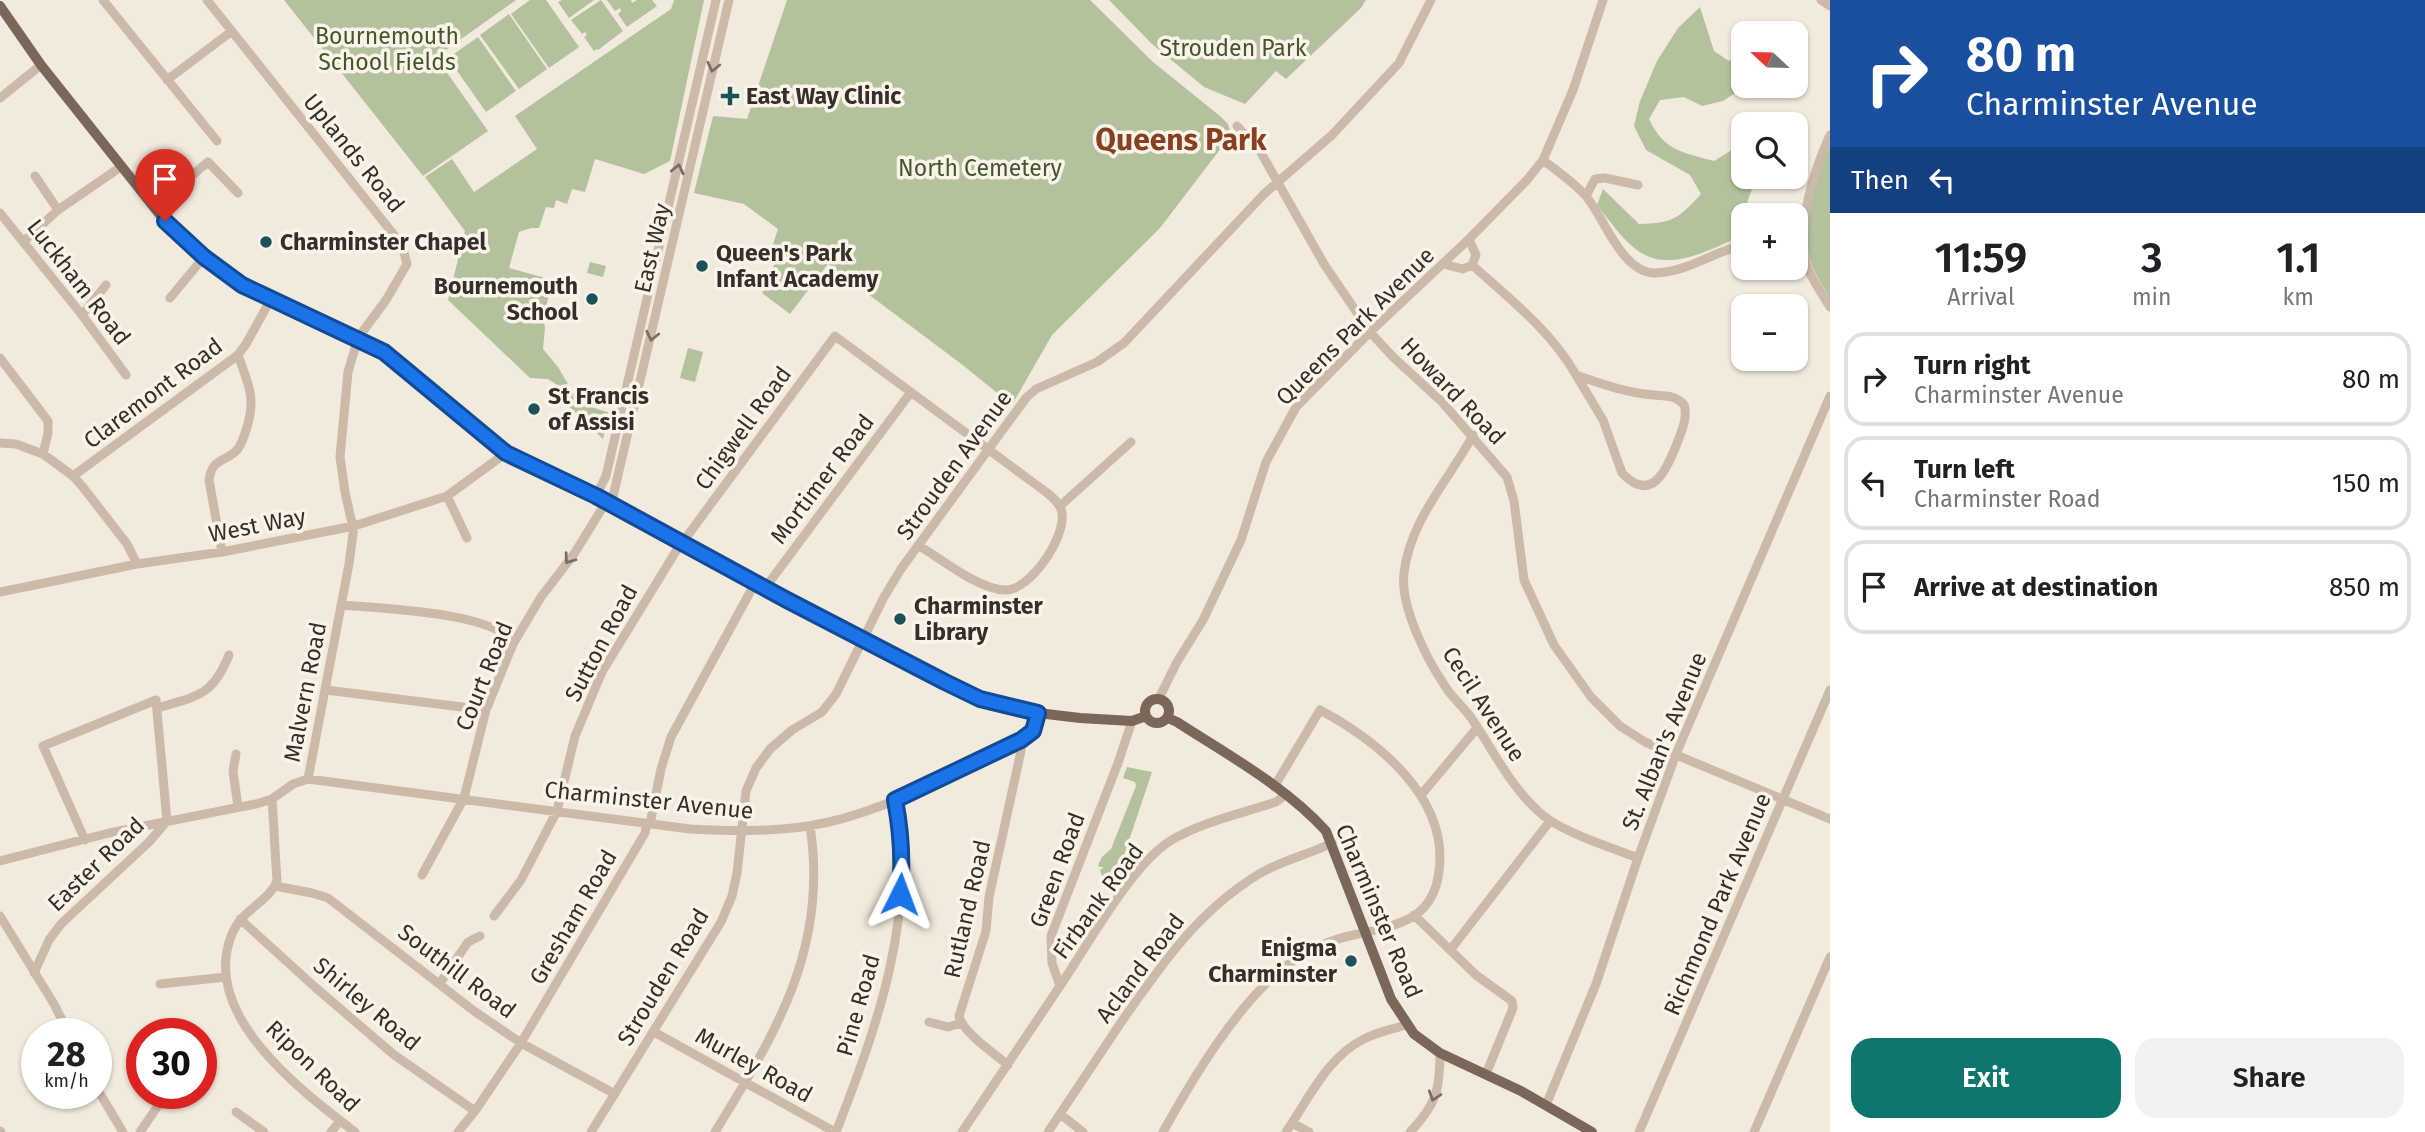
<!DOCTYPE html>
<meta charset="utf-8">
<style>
body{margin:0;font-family:"Fira Sans",sans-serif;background:#f2f2f2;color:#202124;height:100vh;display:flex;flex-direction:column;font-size:26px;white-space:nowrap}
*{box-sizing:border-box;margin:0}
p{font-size:23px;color:#757577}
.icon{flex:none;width:38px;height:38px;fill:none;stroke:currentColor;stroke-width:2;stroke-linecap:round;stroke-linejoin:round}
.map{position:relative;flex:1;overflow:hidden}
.side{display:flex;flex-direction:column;background:#fff;width:595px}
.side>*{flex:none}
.guide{background:#1a4fa0;color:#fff;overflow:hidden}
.needle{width:46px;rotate:292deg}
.buttons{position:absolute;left:1731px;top:21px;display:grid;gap:14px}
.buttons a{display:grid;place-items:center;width:77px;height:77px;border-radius:14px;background:#fff;box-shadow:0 2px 5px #0004;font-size:35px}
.speed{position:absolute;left:21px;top:1018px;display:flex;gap:14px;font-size:35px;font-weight:700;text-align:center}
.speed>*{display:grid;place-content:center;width:91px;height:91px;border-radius:50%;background:#fff;box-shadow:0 2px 5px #0004;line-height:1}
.speed small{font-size:18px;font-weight:400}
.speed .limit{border:10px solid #d22;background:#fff;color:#111}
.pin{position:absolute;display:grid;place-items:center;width:60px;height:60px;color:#fff;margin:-72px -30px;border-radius:50% 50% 50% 0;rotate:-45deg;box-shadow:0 0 7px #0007}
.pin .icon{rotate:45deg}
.me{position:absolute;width:77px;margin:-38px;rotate:3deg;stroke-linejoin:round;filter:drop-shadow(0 0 5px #0008)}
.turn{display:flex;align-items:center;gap:24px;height:147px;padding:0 21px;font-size:32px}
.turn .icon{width:91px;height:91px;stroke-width:2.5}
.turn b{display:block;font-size:49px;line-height:60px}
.then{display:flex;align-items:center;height:66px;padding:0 21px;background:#0003;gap:14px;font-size:26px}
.eta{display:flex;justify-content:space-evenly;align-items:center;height:119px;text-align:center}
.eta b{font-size:42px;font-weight:600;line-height:49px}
.cta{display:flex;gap:14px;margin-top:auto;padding:14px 21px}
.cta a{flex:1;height:80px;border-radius:21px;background:#0f766e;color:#fff;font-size:28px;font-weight:600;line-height:80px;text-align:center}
.cta a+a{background:#f2f2f2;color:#202124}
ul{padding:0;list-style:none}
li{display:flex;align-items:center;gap:21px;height:94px;margin:0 14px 10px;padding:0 7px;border:4px solid #e0e0e0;border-radius:21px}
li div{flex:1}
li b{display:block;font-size:26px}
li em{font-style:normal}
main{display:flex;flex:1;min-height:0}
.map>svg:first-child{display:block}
</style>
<main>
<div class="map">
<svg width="1830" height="1132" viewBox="0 0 1830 1132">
<rect width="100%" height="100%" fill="#f2eadd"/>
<path fill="#b3c29d" d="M284,0H516L436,57L488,131L423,176Z
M530,0H546L579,47L549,68L511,14Z
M562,0H594L569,18L558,2Z
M601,0L623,31L598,50L597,49L594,51L584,37L587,35L585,32L582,34L571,20Z
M607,0H631L632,3L637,0H652L657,6L627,27L618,14L621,11L620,8L615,11Z
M674,0H704L670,161L644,174L595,159L585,192L572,189L567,204L556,200L554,208L546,207L539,228H531L519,232L509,268L553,280L543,318L545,328L543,349L558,367L579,403L610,413L603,439L559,397L556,384L548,379L530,378L448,300L465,231L425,177L452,159L474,192L537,149L515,116L671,9Z
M787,0H1090L1153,62L1220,116L1228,124L1231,135L1160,228L1052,335L1012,405L964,366L828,264L790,314L762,293L771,280L766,276L777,261L769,256L778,229L744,204L694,193L713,116L747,119Z
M1109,0H1366L1361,8L1286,79L1276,71L1245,104L1204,87L1152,44Z
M1700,7L1714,51L1729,61L1743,52V86H1746L1723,101L1702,106L1684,97L1660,100L1649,119C1664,151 1682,152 1714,161L1743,143V177H1756L1743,215L1741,236C1714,248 1676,269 1647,256C1627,247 1610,221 1597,205L1603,189L1639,224C1673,223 1678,219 1701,194L1690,175L1646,150L1634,126L1640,101L1657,61L1678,28Z
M509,14L547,69L519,89L480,35Z
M478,37L516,91L486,112L448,58Z
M1830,142V299C1824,287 1814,273 1810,260C1801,229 1818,171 1830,142Z
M590,262L606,266L603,277L587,273Z
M688,348L703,352L695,382L680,378Z
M1127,767L1152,772L1112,891L1104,881L1100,870L1104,867H1099L1098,865L1102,857L1111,849L1136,786L1135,782L1123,778Z"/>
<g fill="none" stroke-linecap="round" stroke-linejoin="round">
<path stroke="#cbbaa9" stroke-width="9" d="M103,0L217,141
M207,0L402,245L407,264L386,300L358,338L348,372L340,457L345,492L351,519L354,526L349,564L308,779
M1821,0L1830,6
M167,80L232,31
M0,98L41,65
M1237,126L1260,151L1324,264L1370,332L1393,357L1442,402L1507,477L1514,501L1524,580L1554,645L1591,697L1620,726L1645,742L1830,819
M1830,135C1814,170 1796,226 1806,264C1811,278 1822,294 1830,307
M1543,160C1557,171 1573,182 1585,195C1604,216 1621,273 1655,273C1688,272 1713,252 1743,245
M35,176L58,210
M1586,196L1595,179L1605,178L1638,185
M154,207L208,162L238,193
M0,213L82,315L126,375
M23,242L58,210L122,166
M1443,264L1463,269L1472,265L1476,255L1469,239
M1472,265C1509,298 1551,331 1576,375C1602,384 1627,393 1654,395C1662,396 1673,395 1680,401C1683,403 1685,405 1685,409C1687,421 1680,435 1676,446C1666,471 1651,504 1622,473L1603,420L1576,375
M170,298L204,257
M82,315L106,285
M0,358L48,421V433L43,454L73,476L82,486L127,544L137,564
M1473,435C1449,480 1410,520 1404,573C1400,606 1426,658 1445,686C1452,698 1464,707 1472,719C1493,750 1509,784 1537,810C1557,831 1610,847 1638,858
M0,443L16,444L43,454
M73,476L238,355L246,344L271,299
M447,496L467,538
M596,496L606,476L716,0
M611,505L729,0
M1060,506L1131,442
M682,543L835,336L1046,492C1052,497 1061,504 1062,513C1066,537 1030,591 1005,590C978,589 941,559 918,545
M222,552L209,480C212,458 224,463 237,450C242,444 244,436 246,430C257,398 248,384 238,355
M765,588L911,392
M0,592L137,564L222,552L354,526L447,496L506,453
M341,605C374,608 499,612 513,644
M326,690L486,710
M1159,698L1177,662L1203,620L1241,540L1266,462L1296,407L1370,332L1469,239L1527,180L1543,160L1573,90L1603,0
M157,708C197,696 212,697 229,655
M236,754L233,771L238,807
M1421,795L1477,728
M272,799L277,881C269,902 242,909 232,934C199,1014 300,1090 355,1132
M650,824L661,769L671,737L755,583
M0,861L109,833L256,804L272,799L293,784L308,779L690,829C730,831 768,832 808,826C868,817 925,787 979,762C995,754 1018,746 1030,733C1035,728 1036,719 1038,713
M422,875L464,798L486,710L513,644L541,597L574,554L606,502
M275,886L312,893L328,898L474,1011L521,1043L615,1094
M1414,915L1476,975L1512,1001L1513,1008L1486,1074
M0,916L54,1004L69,1034
M494,916L521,880L557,811L575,736L602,672L681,543
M240,919L316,988L393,1054L475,1111
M1451,949L1550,821
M34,973L49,940L61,924L149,842L167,821L156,700L43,746L85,840
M440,983L468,942L480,936
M160,984L226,977
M1060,986C1087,946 1131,866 1170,841C1199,823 1243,813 1276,802L1285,795
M929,1022L948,1027L961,1023
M654,1032L835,1132
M1008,1065C994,1053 963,1033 959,1016L986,931L989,897L1021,751V740
M96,1087L123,1132
M1546,1105L1596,984L1638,858L1676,754L1830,396
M236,1112L264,1132
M1060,1114L1083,1132
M1292,1123L1309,1132
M0,1131L1,1132
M140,1132L166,1094
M331,1132L340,1121
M458,1132L475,1111L521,1043L645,833L647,823
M591,1132L721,922L732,896L737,873L746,791L756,768L770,749L792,730L822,712L836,694L884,597L901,569L1026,398L1036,389L1097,362L1124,343L1264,194L1332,135L1399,63L1431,0
M715,1132C776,1033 829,947 810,826
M836,1132C877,1027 918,914 895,800
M962,1132L1060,986L1052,963L1051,936L1118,763L1132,721
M1048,1132C1073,1095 1097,1058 1122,1021C1162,964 1198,911 1259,874C1282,860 1308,855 1332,843
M1163,1132C1193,1078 1237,1004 1286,966C1307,950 1332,939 1358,934C1377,930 1397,926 1414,916C1430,905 1437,890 1439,871C1449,798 1378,741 1320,710L1274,787
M1286,1132C1308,1100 1328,1056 1364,1039C1377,1032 1393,1029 1406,1025
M1410,1132C1436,1105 1440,1090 1440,1053
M1639,1132L1830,690
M1754,1132L1830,957"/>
<path stroke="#7a675a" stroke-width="10" d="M0,6L41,65L165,221L204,257L242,284L384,352L506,453L596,496L787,600L980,699L1038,713L1080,718L1132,721L1146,716
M1145 711a12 12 0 1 1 24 0a12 12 0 1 1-24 0Z
M1168,718L1177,722C1228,755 1285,786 1326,831L1391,999L1414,1034L1440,1053L1521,1091L1592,1132"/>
</g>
<defs><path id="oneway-chevron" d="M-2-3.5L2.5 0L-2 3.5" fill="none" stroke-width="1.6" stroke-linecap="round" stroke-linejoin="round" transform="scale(1.75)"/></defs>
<g stroke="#7a6d63">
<use href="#oneway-chevron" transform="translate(713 67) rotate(103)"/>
<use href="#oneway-chevron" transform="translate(678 169) rotate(-77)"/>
<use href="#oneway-chevron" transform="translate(652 336) rotate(103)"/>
<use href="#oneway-chevron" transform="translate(569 559) rotate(126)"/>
<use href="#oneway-chevron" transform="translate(1434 1096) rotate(108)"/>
</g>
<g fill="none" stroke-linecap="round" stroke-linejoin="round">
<defs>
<path id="route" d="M165,221L204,257L242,285L384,352L506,453L596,496L787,600L945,682L980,699L1038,713L1033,731L1021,740L895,800C901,831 903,862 900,894"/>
</defs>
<use href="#route" stroke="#114b97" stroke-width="18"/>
<use href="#route" stroke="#1a73e8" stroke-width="12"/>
</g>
<g fill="#1e5259" stroke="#faf3e9" stroke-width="2.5">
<path d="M726.5 85.5h7v7h7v7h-7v7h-7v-7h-7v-7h7z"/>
<circle cx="266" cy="242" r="7"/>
<circle cx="702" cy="266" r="7"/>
<circle cx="592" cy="299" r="7"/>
<circle cx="534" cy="409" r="7"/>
<circle cx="900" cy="619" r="7"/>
<circle cx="1351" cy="961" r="7"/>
</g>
<g text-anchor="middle" stroke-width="7" stroke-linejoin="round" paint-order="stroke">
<g font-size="23" fill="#44562c" stroke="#faf3e9">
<text x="387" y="44">Bournemouth<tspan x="387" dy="26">School Fields</tspan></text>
<text x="1233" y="56">Strouden Park</text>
<text x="980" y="176">North Cemetery</text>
</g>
<g font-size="23" font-weight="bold" fill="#382e29" stroke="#faf3e9" text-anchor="start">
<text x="746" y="104">East Way Clinic</text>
<text x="280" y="250">Charminster Chapel</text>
<text x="716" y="261">Queen's Park<tspan x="716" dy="26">Infant Academy</tspan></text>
<text x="578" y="294" text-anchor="end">Bournemouth<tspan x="578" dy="26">School</tspan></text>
<text x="548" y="404">St Francis<tspan x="548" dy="26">of Assisi</tspan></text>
<text x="914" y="614">Charminster<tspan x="914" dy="26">Library</tspan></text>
<text x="1337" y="956" text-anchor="end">Enigma<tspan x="1337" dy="26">Charminster</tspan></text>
</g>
<g font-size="23" fill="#382e29" stroke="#faf3e9">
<text transform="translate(354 153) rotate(51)" y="8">Uplands Road</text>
<text transform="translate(652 248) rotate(-77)" y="8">East Way</text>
<text transform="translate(79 282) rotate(52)" y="8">Luckham Road</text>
<text transform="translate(1355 326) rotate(-45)" y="8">Queens Park Avenue</text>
<text transform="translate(1453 391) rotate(46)" y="8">Howard Road</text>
<text transform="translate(153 393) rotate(-37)" y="8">Claremont Road</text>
<text transform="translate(743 428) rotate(-54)" y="8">Chigwell Road</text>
<text transform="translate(954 465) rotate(-54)" y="8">Strouden Avenue</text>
<text transform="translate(822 479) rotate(-53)" y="8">Mortimer Road</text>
<text transform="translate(257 525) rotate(-11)" y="8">West Way</text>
<text transform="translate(601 643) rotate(-62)" y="8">Sutton Road</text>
<text transform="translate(484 676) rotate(-68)" y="8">Court Road</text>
<text transform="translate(305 692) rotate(-79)" y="8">Malvern Road</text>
<text transform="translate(1484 704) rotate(57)" y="8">Cecil Avenue</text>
<text transform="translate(1664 741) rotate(-68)" y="8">St. Alban's Avenue</text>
<text transform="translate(649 800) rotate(6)" y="8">Charminster Avenue</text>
<text transform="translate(96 864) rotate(-44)" y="8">Easter Road</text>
<text transform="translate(1057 870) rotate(-70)" y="8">Green Road</text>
<text transform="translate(1098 901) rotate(-54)" y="8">Firbank Road</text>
<text transform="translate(1717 904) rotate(-67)" y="8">Richmond Park Avenue</text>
<text transform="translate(967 909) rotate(-77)" y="8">Rutland Road</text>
<text transform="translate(1379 911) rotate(67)" y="8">Charminster Road</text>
<text transform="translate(573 917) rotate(-60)" y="8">Gresham Road</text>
<text transform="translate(1140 968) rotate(-53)" y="8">Acland Road</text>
<text transform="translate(457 971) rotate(37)" y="8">Southill Road</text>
<text transform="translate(663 977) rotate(-59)" y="8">Strouden Road</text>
<text transform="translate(367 1004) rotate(40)" y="8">Shirley Road</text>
<text transform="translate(858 1005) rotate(-74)" y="8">Pine Road</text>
<text transform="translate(754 1065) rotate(29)" y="8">Murley Road</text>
<text transform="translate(313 1066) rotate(44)" y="8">Ripon Road</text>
</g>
<g font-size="30" font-weight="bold" fill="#874021" stroke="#faf3e9">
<text x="1181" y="150">Queens Park</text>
</g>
</g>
</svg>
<div class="buttons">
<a><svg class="needle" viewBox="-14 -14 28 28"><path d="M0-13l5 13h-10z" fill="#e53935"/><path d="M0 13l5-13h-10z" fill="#757577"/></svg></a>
<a><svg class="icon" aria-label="search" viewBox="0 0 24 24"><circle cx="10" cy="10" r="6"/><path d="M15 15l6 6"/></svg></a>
<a>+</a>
<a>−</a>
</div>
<div class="speed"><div>28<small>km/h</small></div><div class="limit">30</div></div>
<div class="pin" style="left:165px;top:221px;background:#d93025"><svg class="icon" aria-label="arrive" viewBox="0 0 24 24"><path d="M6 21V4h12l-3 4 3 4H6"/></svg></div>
<svg class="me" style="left:900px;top:894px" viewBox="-20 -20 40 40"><path d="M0-17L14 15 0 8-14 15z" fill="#1a73e8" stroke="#fff" stroke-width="4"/></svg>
</div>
<section class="side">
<div class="guide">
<div class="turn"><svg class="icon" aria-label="right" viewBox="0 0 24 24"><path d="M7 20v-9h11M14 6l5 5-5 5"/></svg><div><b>80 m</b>Charminster Avenue</div></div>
<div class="then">Then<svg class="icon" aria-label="left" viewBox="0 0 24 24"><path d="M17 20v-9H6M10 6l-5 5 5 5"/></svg></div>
</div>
<div class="eta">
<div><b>11:59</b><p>Arrival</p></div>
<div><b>3</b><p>min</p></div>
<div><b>1.1</b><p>km</p></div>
</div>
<ul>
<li><svg class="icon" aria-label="right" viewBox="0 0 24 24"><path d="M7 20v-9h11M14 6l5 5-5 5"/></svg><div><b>Turn right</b><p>Charminster Avenue</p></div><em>80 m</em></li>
<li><svg class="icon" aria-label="left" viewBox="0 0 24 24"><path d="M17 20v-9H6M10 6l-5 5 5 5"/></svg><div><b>Turn left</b><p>Charminster Road</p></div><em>150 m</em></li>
<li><svg class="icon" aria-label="arrive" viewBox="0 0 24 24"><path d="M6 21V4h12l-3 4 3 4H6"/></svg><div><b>Arrive at destination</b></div><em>850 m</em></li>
</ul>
<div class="cta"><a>Exit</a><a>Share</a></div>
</section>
</main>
